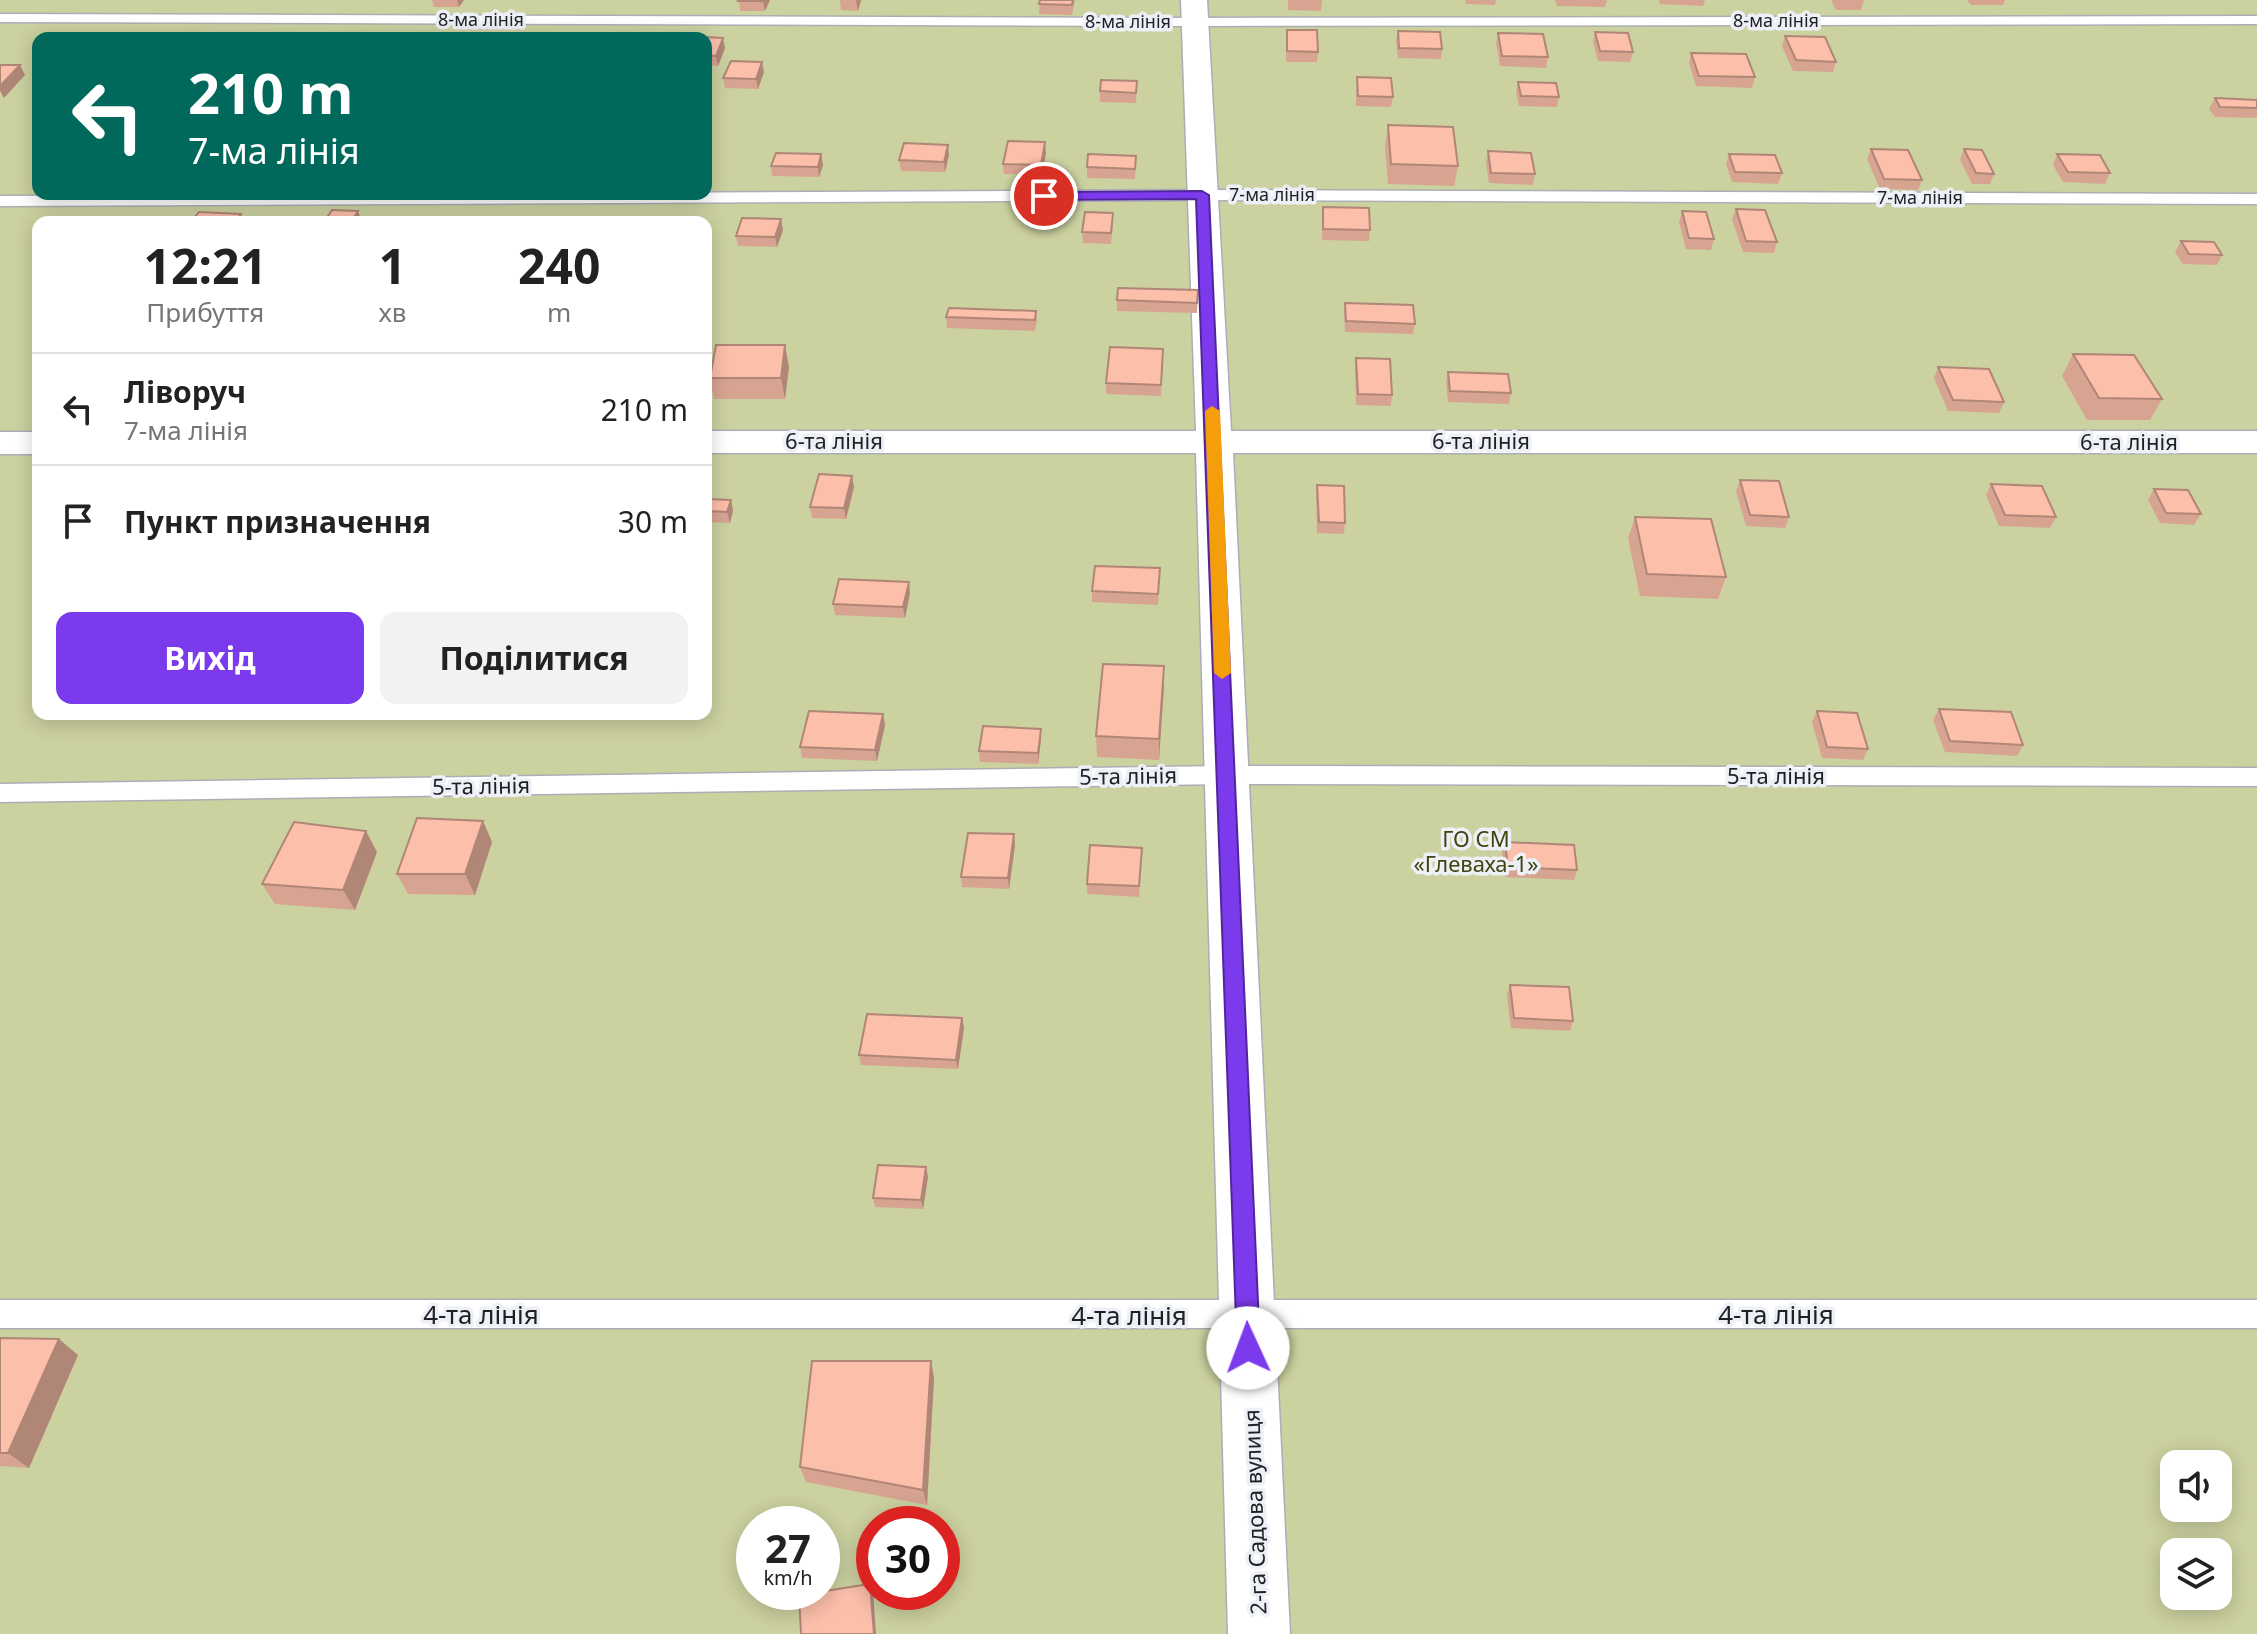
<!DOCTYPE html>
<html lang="uk">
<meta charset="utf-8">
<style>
body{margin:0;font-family:"Noto Sans",sans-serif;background:#f2f2f2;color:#222;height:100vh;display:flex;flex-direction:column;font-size:30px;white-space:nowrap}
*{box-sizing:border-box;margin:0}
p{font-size:26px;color:#767676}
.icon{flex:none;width:44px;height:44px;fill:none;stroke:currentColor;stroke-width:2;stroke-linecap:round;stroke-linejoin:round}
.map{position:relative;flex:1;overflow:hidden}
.details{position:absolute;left:32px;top:216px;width:680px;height:504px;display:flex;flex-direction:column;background:#fff;border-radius:16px;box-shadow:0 4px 20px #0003}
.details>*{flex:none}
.hud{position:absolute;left:32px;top:32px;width:680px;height:168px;border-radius:16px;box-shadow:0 4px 20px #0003;background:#00695c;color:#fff;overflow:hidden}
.tools{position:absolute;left:2160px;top:1450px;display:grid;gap:16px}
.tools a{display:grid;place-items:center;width:72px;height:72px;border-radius:16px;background:#fff;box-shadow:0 4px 20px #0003;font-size:40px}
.speed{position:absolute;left:736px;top:1506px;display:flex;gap:16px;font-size:40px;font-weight:700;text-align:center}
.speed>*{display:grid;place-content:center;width:104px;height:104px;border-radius:50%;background:#fff;box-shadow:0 4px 20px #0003;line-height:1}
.speed small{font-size:20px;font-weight:400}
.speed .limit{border:12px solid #d22;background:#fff;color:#111}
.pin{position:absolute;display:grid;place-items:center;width:68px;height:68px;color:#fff;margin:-34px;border:4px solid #fff;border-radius:50%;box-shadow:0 2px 8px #0007}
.me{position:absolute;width:88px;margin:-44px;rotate:358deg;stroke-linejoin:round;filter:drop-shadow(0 0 6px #0008)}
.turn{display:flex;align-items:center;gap:28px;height:168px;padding:0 24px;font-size:36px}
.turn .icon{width:104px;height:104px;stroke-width:2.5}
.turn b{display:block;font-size:56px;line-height:68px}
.eta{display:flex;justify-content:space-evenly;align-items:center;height:136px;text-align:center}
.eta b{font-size:48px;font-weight:700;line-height:56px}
.primary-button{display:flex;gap:16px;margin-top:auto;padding:16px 24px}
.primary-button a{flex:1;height:92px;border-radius:16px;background:#7c3aed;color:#fff;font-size:32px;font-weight:700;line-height:92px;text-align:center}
.primary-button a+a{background:#f2f2f2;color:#222}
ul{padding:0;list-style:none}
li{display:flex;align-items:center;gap:24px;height:112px;padding:0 24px;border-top:2px solid #e0e0e0}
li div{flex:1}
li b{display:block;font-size:30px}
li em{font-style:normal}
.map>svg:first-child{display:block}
</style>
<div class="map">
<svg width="2257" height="1634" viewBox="0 0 2257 1634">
<rect width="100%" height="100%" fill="#edf0f7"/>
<path fill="#ccd1a0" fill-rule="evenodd" d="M0,0H2257V1634H0ZM38,38H706V194H38ZM38,222H706V714H38ZM2174,1464H2218V1508H2174ZM754,1524H822V1592H754ZM874,1524H942V1592H874ZM2174,1552H2218V1596H2174Z"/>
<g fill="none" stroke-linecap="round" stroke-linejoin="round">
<defs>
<path id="service" d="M0,14L1195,18L2257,16V24L1195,26L0,22Z
M1202,190L2257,194V204L1202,200L0,206V196Z
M1226,766L2257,768V786L1226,784L0,802V784Z
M0,1300H2257V1328H0Z"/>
<path id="minor" d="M1181,0H1207L1231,431H2257V453H1233L1290,1634H1228L1196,453H706V431H1196Z
M0,432H38V454H0Z"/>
</defs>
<use href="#service" stroke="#abaeb4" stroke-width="3"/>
<use href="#minor" stroke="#abaeb4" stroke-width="3"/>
<use href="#service" fill="#fff" fill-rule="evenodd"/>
<use href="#minor" fill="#fff" fill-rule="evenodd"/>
</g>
<path fill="#d8a492" d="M432,0H464L459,7H434Z
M739,0H770L765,11H740Z
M840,0H861L858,11L841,10Z
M1040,0H1075L1072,15L1039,14Z
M1288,0H1322L1321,11L1288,10Z
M1465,0H1496L1495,5L1466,4Z
M1555,0H1607L1605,7L1557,6Z
M1659,0H1705L1703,6L1660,4Z
M1831,0H1864L1861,10H1836Z
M1967,0H2005L2003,5H1971Z
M1287,30L1318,52L1317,62H1286Z
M1398,31L1442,49L1441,59L1398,58L1396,41Z
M1595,32L1633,52L1630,62L1598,61L1593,42Z
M1498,33L1548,57L1546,68L1500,66L1496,43Z
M1785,36L1836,62L1833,72L1793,71L1782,46Z
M706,38L725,48L718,66L706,65Z
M1691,53L1755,77L1752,88L1696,86L1689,63Z
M764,72L758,89L725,88L723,78Z
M1357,77L1393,97L1391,107L1356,106V88Z
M1137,81L1136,103L1100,102V91Z
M1518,82L1559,97L1557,107L1519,106L1516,92Z
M2215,98L2257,100V118L2215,117L2209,109Z
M1388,125L1458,166L1454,186L1388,184L1385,146Z
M1871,149L1922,180L1918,190L1880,189L1867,159Z
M1964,149L1994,174L1990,184H1972L1960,160Z
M1488,151L1535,174L1533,185L1489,183L1486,162Z
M1046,153L1042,175L1004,174L1003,164Z
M821,154L823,165L819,177L772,176L771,166Z
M1729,154L1782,173L1778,184L1732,182L1726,164Z
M2057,154L2110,173L2105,184L2063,182L2053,165Z
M949,155L945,172L901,171L899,160Z
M1136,156L1135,179L1087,178V167Z
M1323,207L1370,230L1369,241L1322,240Z
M1736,209L1777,242L1774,253L1743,252L1732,219Z
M1682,211L1714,239L1711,250L1686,249L1679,222Z
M1113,224L1111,244L1083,243L1082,232Z
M783,230L777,247L738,246L736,236Z
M2181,241L2222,255L2217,265L2183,264L2175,252Z
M1198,290L1197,313L1117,311V300Z
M1345,303L1415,324L1413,334L1345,332L1344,314Z
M1036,311L1037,321L1035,331L947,328L946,317Z
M2073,354L2162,399L2150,420H2087L2062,376Z
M1356,358L1392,395L1391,406L1356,405L1355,369Z
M1163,360L1161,396L1106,394V383Z
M789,367L785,399H714L710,378Z
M1938,367L2004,402L1999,413L1948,411L1934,378Z
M1448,372L1511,393L1509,404L1448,402L1446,382Z
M1740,480L1789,517L1785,528L1746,526L1736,491Z
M1991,484L2056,517L2050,528L1999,526L1986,495Z
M1317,485L1345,523L1344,534L1317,533L1316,496Z
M854,487L846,519L812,518L810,507Z
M2154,489L2201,514L2194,525L2160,523L2148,500Z
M706,499L731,500L733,511L730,523L706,522Z
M1635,517L1726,577L1718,599L1640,596L1628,538Z
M1160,568L1158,605L1092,602V591Z
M910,593L905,618L835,615L833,604Z
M1164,666L1159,760L1097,757L1096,736Z
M1939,709L2023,745L2017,756L1945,752L1933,720Z
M1817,711L1868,749L1863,760L1822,758L1812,722Z
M883,714L885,725L877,761L802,758L800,747Z
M1041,729V739L1038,764L980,762L979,751Z
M483,821L492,842L475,895L408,894L397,874Z
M1505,842L1577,870L1574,880L1505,877L1502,853Z
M1015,845L1009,889L962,887L961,877Z
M1142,848L1139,897L1087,894V884Z
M377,852L355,910L275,904L262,884Z
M1510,985L1573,1021L1570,1031L1511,1028L1507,995Z
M962,1018L964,1028L958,1069L861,1065L859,1055Z
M926,1167L928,1177L923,1209L875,1207L873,1198Z
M0,1338L78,1355L29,1468L0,1466Z
M931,1361L934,1378L927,1505L806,1482L800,1467Z"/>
<path fill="#b08677" d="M457,0H464L459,7Z
M764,0H770L765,11L763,1Z
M857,0H861L858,11L856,1Z
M723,38L725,48L718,66L716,56Z
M762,62L764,72L758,89L756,79Z
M20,65L25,75L4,98L0,91V86Z
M1045,142L1046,153L1042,175L1041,165Z
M948,145L949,155L945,172L944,162Z
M821,154L823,165L819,177L818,167Z
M358,211L362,222H351Z
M241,214L244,222H235Z
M781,219L783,230L777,247L775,237Z
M785,345L789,367L785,399L781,378Z
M852,476L854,487L846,519L844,508Z
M731,500L733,511L730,523L727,512Z
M909,582L910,593L905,618L903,607Z
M1164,666V687L1159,760V739Z
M883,714L885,725L877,761L875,750Z
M1041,729V739L1038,764V753Z
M483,821L492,842L475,895L465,874Z
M366,831L377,852L355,910L343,890Z
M1014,834L1015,845L1009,889L1008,878Z
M962,1018L964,1028L958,1069L956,1060Z
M926,1167L928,1177L923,1209L921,1200Z
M59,1339L78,1355L29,1468L8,1453Z
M931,1361L934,1378L927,1505L923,1490Z
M870,1584L873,1590L876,1634H874Z"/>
<path fill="#fbbfaa" stroke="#b08677" stroke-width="2" d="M739,0H764L763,1H738Z
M1040,0H1073L1072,5L1039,4Z
M1287,30H1317L1318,52L1287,51Z
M1398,31L1440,32L1442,49L1399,48Z
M1595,32L1628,33L1633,52L1600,51Z
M1498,33L1543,34L1548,57L1502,56Z
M413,35L456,37L455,38H410Z
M1785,36L1825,37L1836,62L1796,60Z
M704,37L723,38L716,56L706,55V38Z
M1691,53L1746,54L1755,77L1699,76Z
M731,61L762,62L756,79L723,78Z
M0,65H20L0,86Z
M1357,77L1391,78L1393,97L1358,96Z
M1101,80L1137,81L1136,93L1100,91Z
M1518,82L1556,83L1559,97L1521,96Z
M2215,98L2257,100V108L2220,107Z
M1388,125L1453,127L1458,166L1391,164Z
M1008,141L1045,142L1041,165L1003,164Z
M904,143L948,145L944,162L899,160Z
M1871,149L1908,150L1922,180L1884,179Z
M1964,149L1982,150L1994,174L1976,173Z
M1488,151L1531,153L1535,174L1491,173Z
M776,153L821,154L818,167L771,166Z
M1088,154L1136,156L1135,169L1087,167Z
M1729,154L1775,155L1782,173L1735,172Z
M2057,154L2100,155L2110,173L2068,172Z
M1323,207L1369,208L1370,230L1323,229Z
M1736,209L1765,210L1777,242L1746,241Z
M332,210L358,211L351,222H324Z
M1682,211L1706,212L1714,239L1689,238Z
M199,212L241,214L235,222H191Z
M1085,212L1113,213L1111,233L1082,232Z
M742,218L781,219L775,237L736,236Z
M497,219L551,221V222H495Z
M2181,241L2214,242L2222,255L2189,254Z
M1118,288L1198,290L1197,303L1117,300Z
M1345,303L1413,305L1415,324L1346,321Z
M949,308L1036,311L1035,320L946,317Z
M716,345H785L781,378H710Z
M1110,347L1163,349L1161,385L1106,383Z
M2073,354L2134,355L2162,399L2099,398Z
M1356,358L1390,359L1392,395L1358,394Z
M1938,367L1989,369L2004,402L1953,400Z
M1448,372L1508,374L1511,393L1450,391Z
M819,474L852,476L844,508L810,507Z
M1740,480L1779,481L1789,517L1750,515Z
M1991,484L2042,486L2056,517L2005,515Z
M1317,485L1344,486L1345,523L1319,522Z
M2154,489L2188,490L2201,514L2166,513Z
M706,499L731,500L727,512L706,511Z
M1635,517L1711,519L1726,577L1647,574Z
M1095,566L1160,568L1158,594L1092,591Z
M839,579L909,582L903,607L833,604Z
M1103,664L1164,666L1159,739L1096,736Z
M1939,709L2011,712L2023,745L1950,741Z
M809,711L883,714L875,750L800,747Z
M1817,711L1857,713L1868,749L1827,747Z
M983,726L1041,729L1038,753L979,751Z
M417,818L483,821L465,874H397Z
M294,822L366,831L343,890L262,884Z
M968,833L1014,834L1008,878L961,877Z
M1505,842L1574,845L1577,870L1508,867Z
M1090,845L1142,848L1139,886L1087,884Z
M1510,985L1569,987L1573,1021L1514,1018Z
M867,1014L962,1018L956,1060L859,1055Z
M878,1165L926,1167L921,1200L873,1198Z
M0,1338L59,1339L8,1453H0Z
M812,1361H931L923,1490L800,1467Z
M870,1584L874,1634H801L799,1595Z"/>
<path fill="#7c3aed" stroke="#51269a" stroke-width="2" d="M1202,191L1209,195L1260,1348L1257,1356L1248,1359L1240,1356L1237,1348L1196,199L1044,200L1038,196L1044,192Z"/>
<path fill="#f59e0b" d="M1212,406L1220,411L1231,673L1222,679L1214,673L1205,411Z"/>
<g text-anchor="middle" stroke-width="7" stroke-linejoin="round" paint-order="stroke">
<g font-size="18" fill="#1f2023" stroke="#edf0f7">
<text x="481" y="26">8-ма лінія</text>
<text x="1776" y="27">8-ма лінія</text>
<text x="1128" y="28">8-ма лінія</text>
<text x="1272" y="201">7-ма лінія</text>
<text x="1920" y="204">7-ма лінія</text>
</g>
<g font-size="22" fill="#1f2023" stroke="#edf0f7">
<text x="834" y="449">6-та лінія</text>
<text x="1481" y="449">6-та лінія</text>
<text x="2129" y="450">6-та лінія</text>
<text transform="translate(1128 776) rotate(-1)" y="8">5-та лінія</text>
<text x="1776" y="784">5-та лінія</text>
<text transform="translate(481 786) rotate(-1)" y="8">5-та лінія</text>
<text transform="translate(1255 1512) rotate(-92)" y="8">2-га Садова вулиця</text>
</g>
<g font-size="22" fill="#41440d" stroke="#edf0f7">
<text x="1476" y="847">ГО СМ<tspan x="1476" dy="25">«Глеваха-1»</tspan></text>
</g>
<g font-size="26" fill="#1f2023" stroke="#edf0f7">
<text x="481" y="1324">4-та лінія</text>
<text x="1776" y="1324">4-та лінія</text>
<text x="1129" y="1325">4-та лінія</text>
</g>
</g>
</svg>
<div class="tools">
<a><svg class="icon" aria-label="sound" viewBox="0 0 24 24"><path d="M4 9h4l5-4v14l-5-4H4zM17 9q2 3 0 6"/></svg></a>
<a><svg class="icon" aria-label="layers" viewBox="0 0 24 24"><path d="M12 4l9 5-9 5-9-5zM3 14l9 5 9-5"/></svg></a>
</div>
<div class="speed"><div>27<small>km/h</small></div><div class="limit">30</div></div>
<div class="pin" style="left:1044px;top:196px;background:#d93025"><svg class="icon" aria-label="arrive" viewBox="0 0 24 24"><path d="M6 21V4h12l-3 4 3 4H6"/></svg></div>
<svg class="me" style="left:1248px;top:1348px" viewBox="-20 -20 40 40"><circle r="19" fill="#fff"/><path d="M0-13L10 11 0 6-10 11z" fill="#7c3aed"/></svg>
<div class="hud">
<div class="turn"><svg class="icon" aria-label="left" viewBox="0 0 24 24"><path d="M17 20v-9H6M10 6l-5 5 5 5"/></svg><div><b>210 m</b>7-ма лінія</div></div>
</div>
<section class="details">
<div class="eta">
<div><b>12:21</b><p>Прибуття</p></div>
<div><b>1</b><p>хв</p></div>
<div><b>240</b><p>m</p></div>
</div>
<ul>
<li><svg class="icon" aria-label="left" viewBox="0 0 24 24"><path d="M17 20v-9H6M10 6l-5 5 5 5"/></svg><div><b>Ліворуч</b><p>7-ма лінія</p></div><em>210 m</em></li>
<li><svg class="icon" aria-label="arrive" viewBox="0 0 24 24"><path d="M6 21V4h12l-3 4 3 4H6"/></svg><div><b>Пункт призначення</b></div><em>30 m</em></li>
</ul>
<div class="primary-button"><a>Вихід</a><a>Поділитися</a></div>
</section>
</div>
